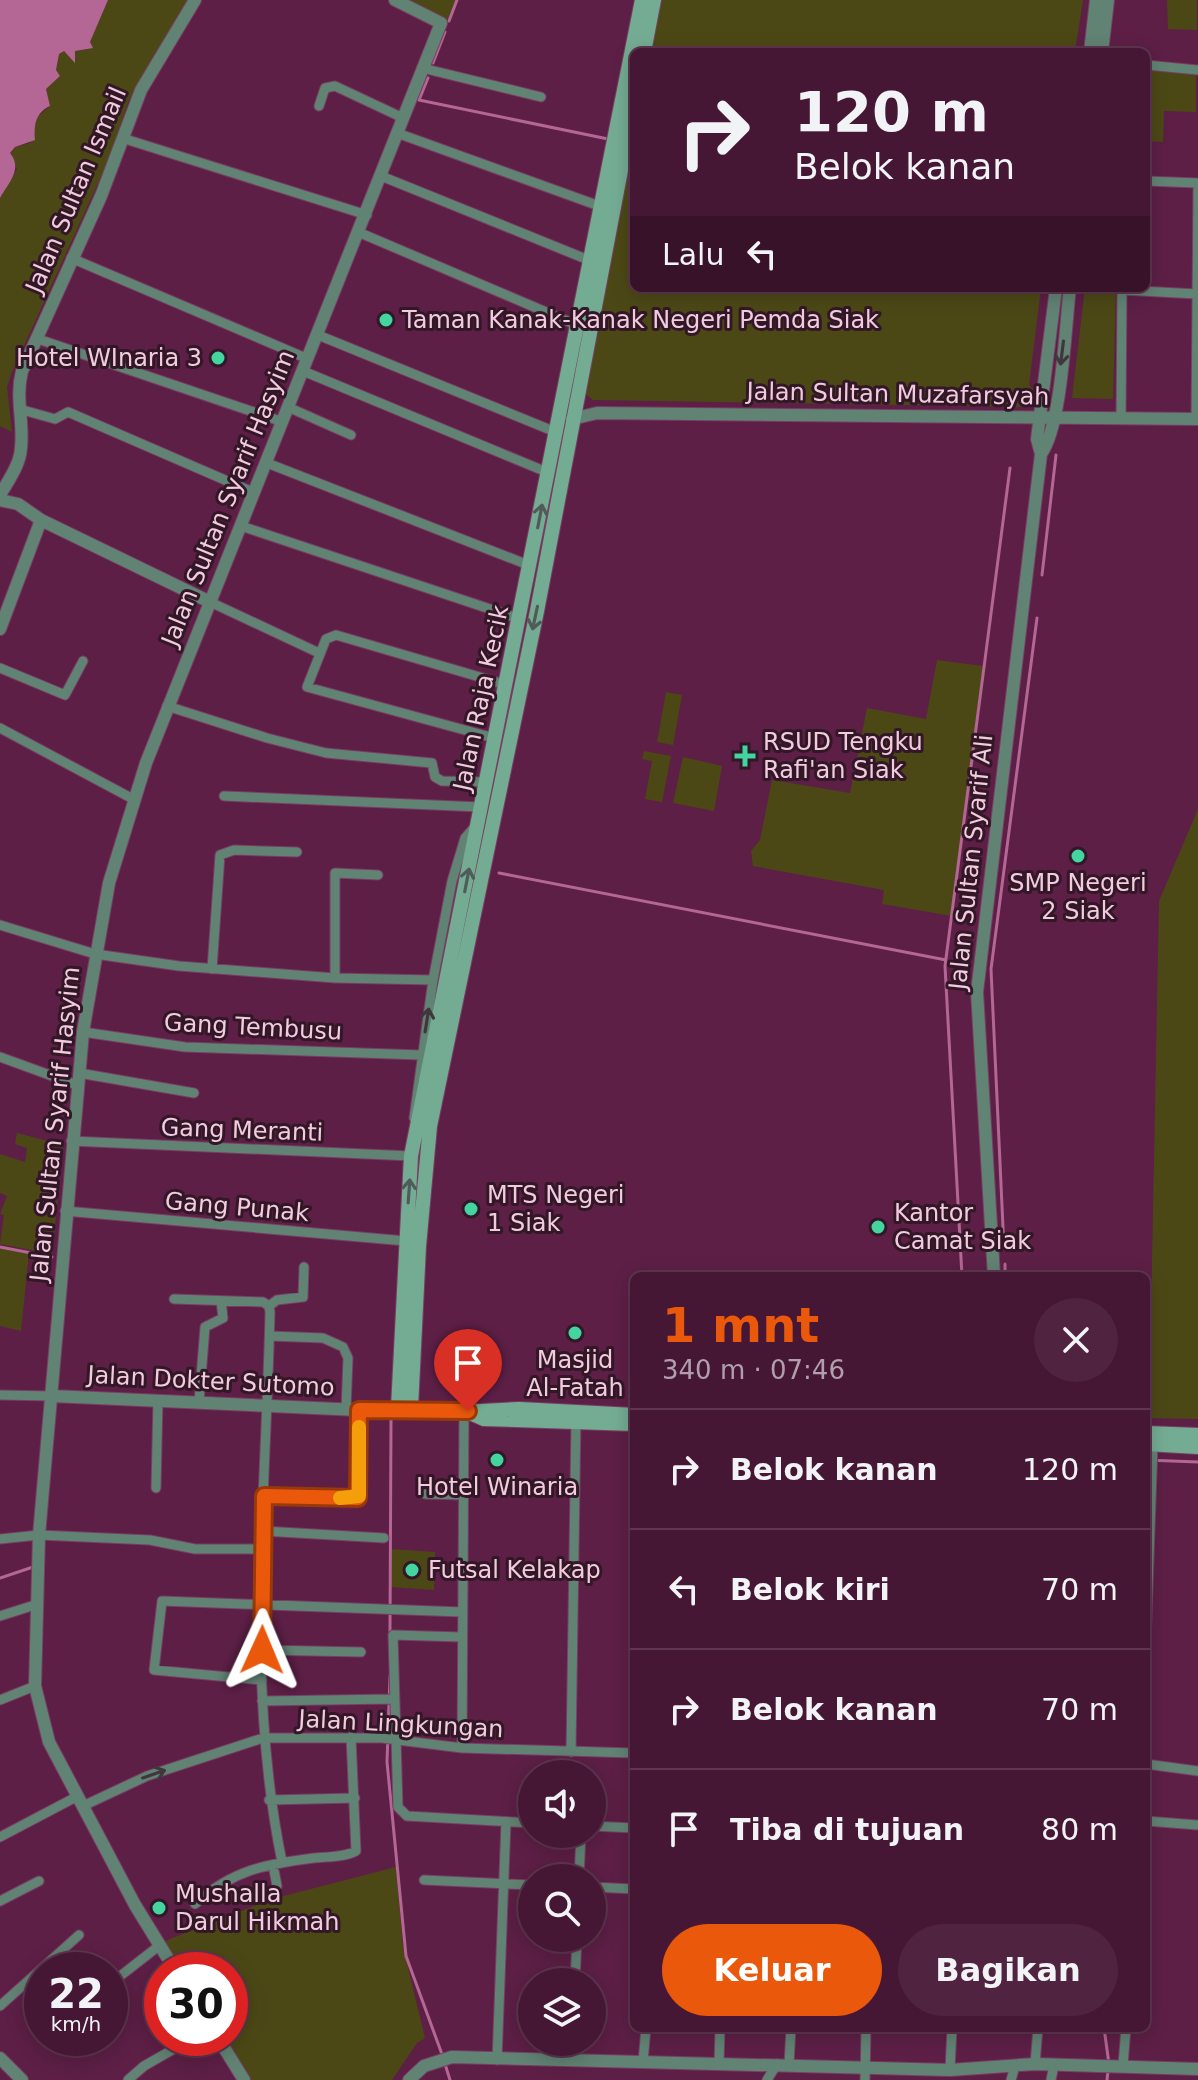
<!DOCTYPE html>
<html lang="id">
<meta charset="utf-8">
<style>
body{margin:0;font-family:"DejaVu Sans",sans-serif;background:#502440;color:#f1f3f6;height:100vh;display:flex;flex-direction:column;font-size:30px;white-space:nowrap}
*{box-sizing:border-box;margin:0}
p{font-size:26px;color:#b09fac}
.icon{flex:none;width:44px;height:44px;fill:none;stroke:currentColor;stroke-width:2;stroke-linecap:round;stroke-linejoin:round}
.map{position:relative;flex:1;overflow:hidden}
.panel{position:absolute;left:630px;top:1272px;width:520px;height:760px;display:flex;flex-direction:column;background:#461734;border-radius:12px;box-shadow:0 4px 20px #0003,0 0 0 2px #5e364f}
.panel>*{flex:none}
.guide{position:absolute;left:630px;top:48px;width:520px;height:244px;border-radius:12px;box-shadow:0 4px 20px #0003,0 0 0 2px #5e364f;background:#461734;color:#f1f3f6;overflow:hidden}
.tools{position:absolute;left:518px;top:1760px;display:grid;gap:16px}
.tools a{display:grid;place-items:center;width:88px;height:88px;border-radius:50%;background:#461734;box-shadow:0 4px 20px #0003,0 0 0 2px #5e364f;font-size:40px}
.speed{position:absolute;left:24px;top:1952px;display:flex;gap:16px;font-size:40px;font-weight:700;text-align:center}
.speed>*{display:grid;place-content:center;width:104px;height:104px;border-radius:50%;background:#461734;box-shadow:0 4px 20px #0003,0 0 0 2px #5e364f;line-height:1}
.speed small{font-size:20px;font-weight:400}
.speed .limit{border:12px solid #d22;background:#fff;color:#111}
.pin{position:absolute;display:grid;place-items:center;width:68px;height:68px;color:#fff;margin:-82px -34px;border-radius:50% 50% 50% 0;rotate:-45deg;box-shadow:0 0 8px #0007}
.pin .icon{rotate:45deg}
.me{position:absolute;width:88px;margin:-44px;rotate:1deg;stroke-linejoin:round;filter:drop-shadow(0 0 6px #0008)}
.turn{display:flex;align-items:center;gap:28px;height:168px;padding:0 32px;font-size:36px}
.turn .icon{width:104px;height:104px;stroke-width:2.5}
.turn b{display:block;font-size:56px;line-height:68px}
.then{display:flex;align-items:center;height:76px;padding:0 32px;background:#0003;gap:16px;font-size:30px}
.round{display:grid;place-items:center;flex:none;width:84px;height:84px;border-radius:42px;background:#502440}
.overview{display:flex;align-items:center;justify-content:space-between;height:136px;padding:0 32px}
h1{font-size:48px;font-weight:800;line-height:60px;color:#ea580c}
.button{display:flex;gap:16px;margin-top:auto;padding:16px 32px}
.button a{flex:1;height:92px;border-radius:48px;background:#ea580c;color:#fff;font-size:32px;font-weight:800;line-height:92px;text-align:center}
.button a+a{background:#502440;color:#f1f3f6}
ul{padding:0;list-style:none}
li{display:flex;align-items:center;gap:24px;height:120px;padding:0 32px;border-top:2px solid #5e364f}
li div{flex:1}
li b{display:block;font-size:30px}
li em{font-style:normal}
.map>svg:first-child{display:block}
</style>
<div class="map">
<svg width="1198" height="2080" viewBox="0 0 1198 2080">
<rect width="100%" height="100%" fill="#5d1f46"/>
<path fill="#4c4816" d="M108,0H188L129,100L109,159L12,372L7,387L12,432L0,426V198L17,169L10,154L15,147L30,143L37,117L50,106L46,89L60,76L56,70L59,54L64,51L75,62V51L87,49Z
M409,0H457L449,21Z
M660,0H1083L1075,52H650Z
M1167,0H1197V30L1168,29Z
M1146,69L1196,73V112L1164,111L1163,142L1146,141Z
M634,133V288H1041L1029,385L1037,394V407L593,400L586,394L588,373Z
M1085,288H1116L1113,399L1072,398Z
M937,660L983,666L952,916L882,904L884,890L753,866L751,851L760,840L772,780L850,793L867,708L926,719Z
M666,692L682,695L673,745L657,742Z
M644,751L671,756L662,802L645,799L652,761L642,759Z
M683,757L722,766L714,811L673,803Z
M1198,809V1419L1149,1418L1159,901Z
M17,1133L63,1145L52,1254L0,1244L4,1215L0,1214L7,1196L0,1193V1154L25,1162L27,1148L15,1144Z
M0,1247L29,1253L21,1331L0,1326Z
M391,1549L435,1552L434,1590L391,1587Z
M396,1867L403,1947L425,2038L417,2043L392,2080H249L223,2038H230V1970H182L165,1941L272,1899Z"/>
<path fill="#b46694" d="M0,0H108L90,42L93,48L75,51V63L64,51L59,54L56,70L60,76L46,89L50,106C35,113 34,125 35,140L15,147L10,153C23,169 9,182 0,198Z"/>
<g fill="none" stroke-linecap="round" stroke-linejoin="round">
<path stroke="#b46694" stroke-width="3" d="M449,21L457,0
M433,63L445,32
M428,78L419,100L608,139
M1042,575L1056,455
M499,873L946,960
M0,1247L52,1257
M1004,1249L991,969L1037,618
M1005,1264V1276
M962,1276L945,966L1010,468
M1146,1460L1198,1462
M0,1578L33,1567
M390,1632L391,1420
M390,1676L387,1762L406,1956L443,2057
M1104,2028L1109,2064
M445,2064L450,2080
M1107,2080L1108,2071"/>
<defs>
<path id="minor" d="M1146,65L1198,70
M422,68L541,97
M319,106L325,88L335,86L403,118
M397,133L602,207
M122,138L367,215
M381,176L591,261
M1146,181L1198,183
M358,232L579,326
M71,258L308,359
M1122,290L1197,294
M318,335L558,433
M38,339L283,422
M303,371L549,473
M290,408L351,435
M19,409L55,419L68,412L255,493
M1121,419L1122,288
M1196,419L1198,188
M267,463L531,566
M241,526L520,619
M208,601L319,653
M0,668L65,695L83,661
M167,706L267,738L326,753L432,763L435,777L442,781L485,782
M0,728L133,799
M494,738L307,687L326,639L336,635L507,685
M224,796L480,807
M0,925L95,954L179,966L335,978L433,980
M212,969L220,855L234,850L297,852
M335,978V873L378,875
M83,1032L185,1047L421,1055
M0,1057L77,1085
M79,1073L194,1093
M414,1118L433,980L452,881L465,838L478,823
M71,1141L411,1156
M65,1211L406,1241
M174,1299L263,1302L269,1306L270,1312C266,1495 245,1682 282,1862
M269,1306L277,1300L303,1297L304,1267
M270,1336L323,1338L343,1347L348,1358L346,1409
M0,1395L52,1396
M199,1402L205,1327L223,1318L221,1301
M156,1488L158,1400
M425,1494L463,1495
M264,1496L358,1498L359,1410
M263,1531L384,1538
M0,1539L39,1535L150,1540L195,1549H262
M0,1616L38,1604
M461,1637L393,1635L398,1807L407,1816L532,1823
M1146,1644L1153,1444
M262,1650L361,1652
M262,1680L154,1670L162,1601L462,1612
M0,1700L35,1686
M262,1701L392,1699
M462,1748L464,1412
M571,1752L576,1418
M1146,1764L1198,1771
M269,1800L355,1798
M83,1806L147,1776L263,1738H382L462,1748L634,1753
M1146,1821L1198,1825
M592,1826L634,1828
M0,1837L78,1796
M273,1865L277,1886
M579,1878L581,1834
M424,1880L532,1885
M592,1887L634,1889
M0,1901L39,1881
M195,1904C232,1870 266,1864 314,1858C327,1857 345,1857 356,1851L351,1737
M575,1982L577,1938
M110,1984L160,1945
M0,2006L79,1935
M497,2060L506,1822
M573,2061V2042
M643,2062L646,2028
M719,2064L720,2028
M789,2064L791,2028
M1035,2064L1038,2028
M1123,2065L1126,2028
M950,2070L952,2028
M128,2080L144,2066L193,2038
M767,2080L777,2064
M865,2080L866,2028
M1011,2080L1015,2066
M1051,2080L1054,2065"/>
<path id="tertiary" d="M1090,52L1096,0
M1102,52L1108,0
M572,419L597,413L1198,419
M1041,454C1062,425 1065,327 1070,288
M0,495C8,481 20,465 21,448C24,421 15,398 22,371L101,196L141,90L195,0
M0,500L18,504L41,520L208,601
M0,629L41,520
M994,1276L977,992L1041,454L1037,439L1056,288
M52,1396L359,1410L398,1408
M175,1970L135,1905L49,1742L35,1686L39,1535L83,1032L109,883L146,763L441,23L395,0
M218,2038L244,2080
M0,2058L22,2080
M409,2080L424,2066L452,2057L950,2070L1035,2064L1198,2069"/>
<path id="secondary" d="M644,52L654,0
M411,1408L419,1246L430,1126L537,611L634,102
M468,1412L484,1419L634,1424
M634,1415L519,1409L464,1412L398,1408L411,1156L642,0
M1146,1433L1198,1435
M1146,1444L1198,1447"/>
</defs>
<use href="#minor" stroke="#783e62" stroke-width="11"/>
<use href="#tertiary" stroke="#783e62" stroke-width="14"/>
<use href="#secondary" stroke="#783e62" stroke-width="16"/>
<use href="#minor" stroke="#618374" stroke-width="9"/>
<use href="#tertiary" stroke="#618374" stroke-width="12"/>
<use href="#secondary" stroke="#74ac93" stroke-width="14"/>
</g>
<defs><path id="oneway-shaft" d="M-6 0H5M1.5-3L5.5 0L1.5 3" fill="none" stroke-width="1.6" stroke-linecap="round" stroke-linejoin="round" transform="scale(2)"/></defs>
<g stroke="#40373e">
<use href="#oneway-shaft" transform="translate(1062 353) rotate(97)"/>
<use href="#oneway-shaft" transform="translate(427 1020) rotate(-81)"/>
<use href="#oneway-shaft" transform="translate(154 1774) rotate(-19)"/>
</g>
<g stroke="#505a58">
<use href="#oneway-shaft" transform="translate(540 516) rotate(-79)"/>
<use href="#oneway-shaft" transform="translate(535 618) rotate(102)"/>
<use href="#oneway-shaft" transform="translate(467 880) rotate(-79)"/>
<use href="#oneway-shaft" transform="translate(409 1191) rotate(-86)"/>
</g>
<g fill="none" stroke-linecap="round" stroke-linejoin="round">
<defs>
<path id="route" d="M262,1650L264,1496L358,1498L359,1410L468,1411"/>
</defs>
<use href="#route" stroke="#983908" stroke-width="20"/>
<use href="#route" stroke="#ea580c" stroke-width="14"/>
<path stroke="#f59e0b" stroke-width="14" d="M340,1498L359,1496V1427"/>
</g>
<g fill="#43d4a0" stroke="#321727" stroke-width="3">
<circle cx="386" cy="320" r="8"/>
<circle cx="218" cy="358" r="8"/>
<path d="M741 744h8v8h8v8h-8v8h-8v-8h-8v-8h8z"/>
<circle cx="1078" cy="856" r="8"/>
<circle cx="471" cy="1209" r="8"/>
<circle cx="878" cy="1227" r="8"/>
<circle cx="575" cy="1333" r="8"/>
<circle cx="497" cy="1460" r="8"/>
<circle cx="412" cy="1570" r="8"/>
<circle cx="159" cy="1908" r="8"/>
</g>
<g text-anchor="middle" stroke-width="6" stroke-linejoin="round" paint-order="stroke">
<g font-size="24" fill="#f2cbdf" stroke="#321727">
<text transform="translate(76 190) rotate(-67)" y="8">Jalan Sultan Ismail</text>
<text transform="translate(898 394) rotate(1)" y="8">Jalan Sultan Muzafarsyah</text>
<text transform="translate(228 498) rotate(-68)" y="8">Jalan Sultan Syarif Hasyim</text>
<text transform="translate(481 698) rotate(-78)" y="8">Jalan Raja Kecik</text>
<text transform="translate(971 862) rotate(-84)" y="8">Jalan Sultan Syarif Ali</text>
<text transform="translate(253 1027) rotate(3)" y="8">Gang Tembusu</text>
<text transform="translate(55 1124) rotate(-84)" y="8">Jalan Sultan Syarif Hasyim</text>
<text transform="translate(242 1130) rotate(2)" y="8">Gang Meranti</text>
<text transform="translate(237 1207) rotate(5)" y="8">Gang Punak</text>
<text transform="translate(211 1381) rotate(3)" y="8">Jalan Dokter Sutomo</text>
<text transform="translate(401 1724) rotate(3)" y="8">Jalan Lingkungan</text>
</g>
<g font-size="24" fill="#f2cbdf" stroke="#321727" text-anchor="start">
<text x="402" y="328">Taman Kanak-Kanak Negeri Pemda Siak</text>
<text x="202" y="366" text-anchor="end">Hotel WInaria 3</text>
<text x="763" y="750">RSUD Tengku<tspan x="763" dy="28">Rafi'an Siak</tspan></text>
<text x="1078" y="891" text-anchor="middle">SMP Negeri<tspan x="1078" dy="28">2 Siak</tspan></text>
<text x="487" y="1203">MTS Negeri<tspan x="487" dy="28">1 Siak</tspan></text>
<text x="894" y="1221">Kantor<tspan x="894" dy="28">Camat Siak</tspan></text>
<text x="575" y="1368" text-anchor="middle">Masjid<tspan x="575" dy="28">Al-Fatah</tspan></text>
<text x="497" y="1495" text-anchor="middle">Hotel Winaria</text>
<text x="428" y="1578">Futsal Kelakap</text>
<text x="175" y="1902">Mushalla<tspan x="175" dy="28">Darul Hikmah</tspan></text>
</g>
</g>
</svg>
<div class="tools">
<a><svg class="icon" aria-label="sound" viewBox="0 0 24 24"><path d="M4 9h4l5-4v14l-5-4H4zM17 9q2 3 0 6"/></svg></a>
<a><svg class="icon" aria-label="search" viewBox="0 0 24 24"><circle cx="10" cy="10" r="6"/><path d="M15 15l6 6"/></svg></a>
<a><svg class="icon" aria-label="layers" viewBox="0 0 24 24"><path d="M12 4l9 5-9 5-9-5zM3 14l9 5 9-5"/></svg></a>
</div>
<div class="speed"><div>22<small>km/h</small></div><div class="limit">30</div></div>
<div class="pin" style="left:468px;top:1411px;background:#d93025"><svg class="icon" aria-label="arrive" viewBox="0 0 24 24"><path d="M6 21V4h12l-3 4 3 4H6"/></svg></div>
<svg class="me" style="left:262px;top:1650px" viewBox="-20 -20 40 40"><path d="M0-17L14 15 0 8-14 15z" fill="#ea580c" stroke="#fff" stroke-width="4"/></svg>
<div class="guide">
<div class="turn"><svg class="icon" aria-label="right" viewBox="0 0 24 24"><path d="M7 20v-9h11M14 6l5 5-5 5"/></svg><div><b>120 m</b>Belok kanan</div></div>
<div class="then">Lalu<svg class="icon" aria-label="left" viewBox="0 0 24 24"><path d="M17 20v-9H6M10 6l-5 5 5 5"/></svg></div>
</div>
<section class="panel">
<div class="overview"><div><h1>1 mnt</h1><p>340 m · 07:46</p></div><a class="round"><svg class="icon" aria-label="close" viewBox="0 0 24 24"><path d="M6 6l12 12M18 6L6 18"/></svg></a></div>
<ul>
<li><svg class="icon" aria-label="right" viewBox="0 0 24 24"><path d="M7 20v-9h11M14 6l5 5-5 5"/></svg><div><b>Belok kanan</b></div><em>120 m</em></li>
<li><svg class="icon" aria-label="left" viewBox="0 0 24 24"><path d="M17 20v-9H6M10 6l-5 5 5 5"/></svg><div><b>Belok kiri</b></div><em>70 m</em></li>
<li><svg class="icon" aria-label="right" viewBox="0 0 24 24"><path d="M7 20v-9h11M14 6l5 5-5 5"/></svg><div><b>Belok kanan</b></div><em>70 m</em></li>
<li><svg class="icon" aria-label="arrive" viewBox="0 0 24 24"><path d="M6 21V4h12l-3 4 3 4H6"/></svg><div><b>Tiba di tujuan</b></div><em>80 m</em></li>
</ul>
<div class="button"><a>Keluar</a><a>Bagikan</a></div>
</section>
</div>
